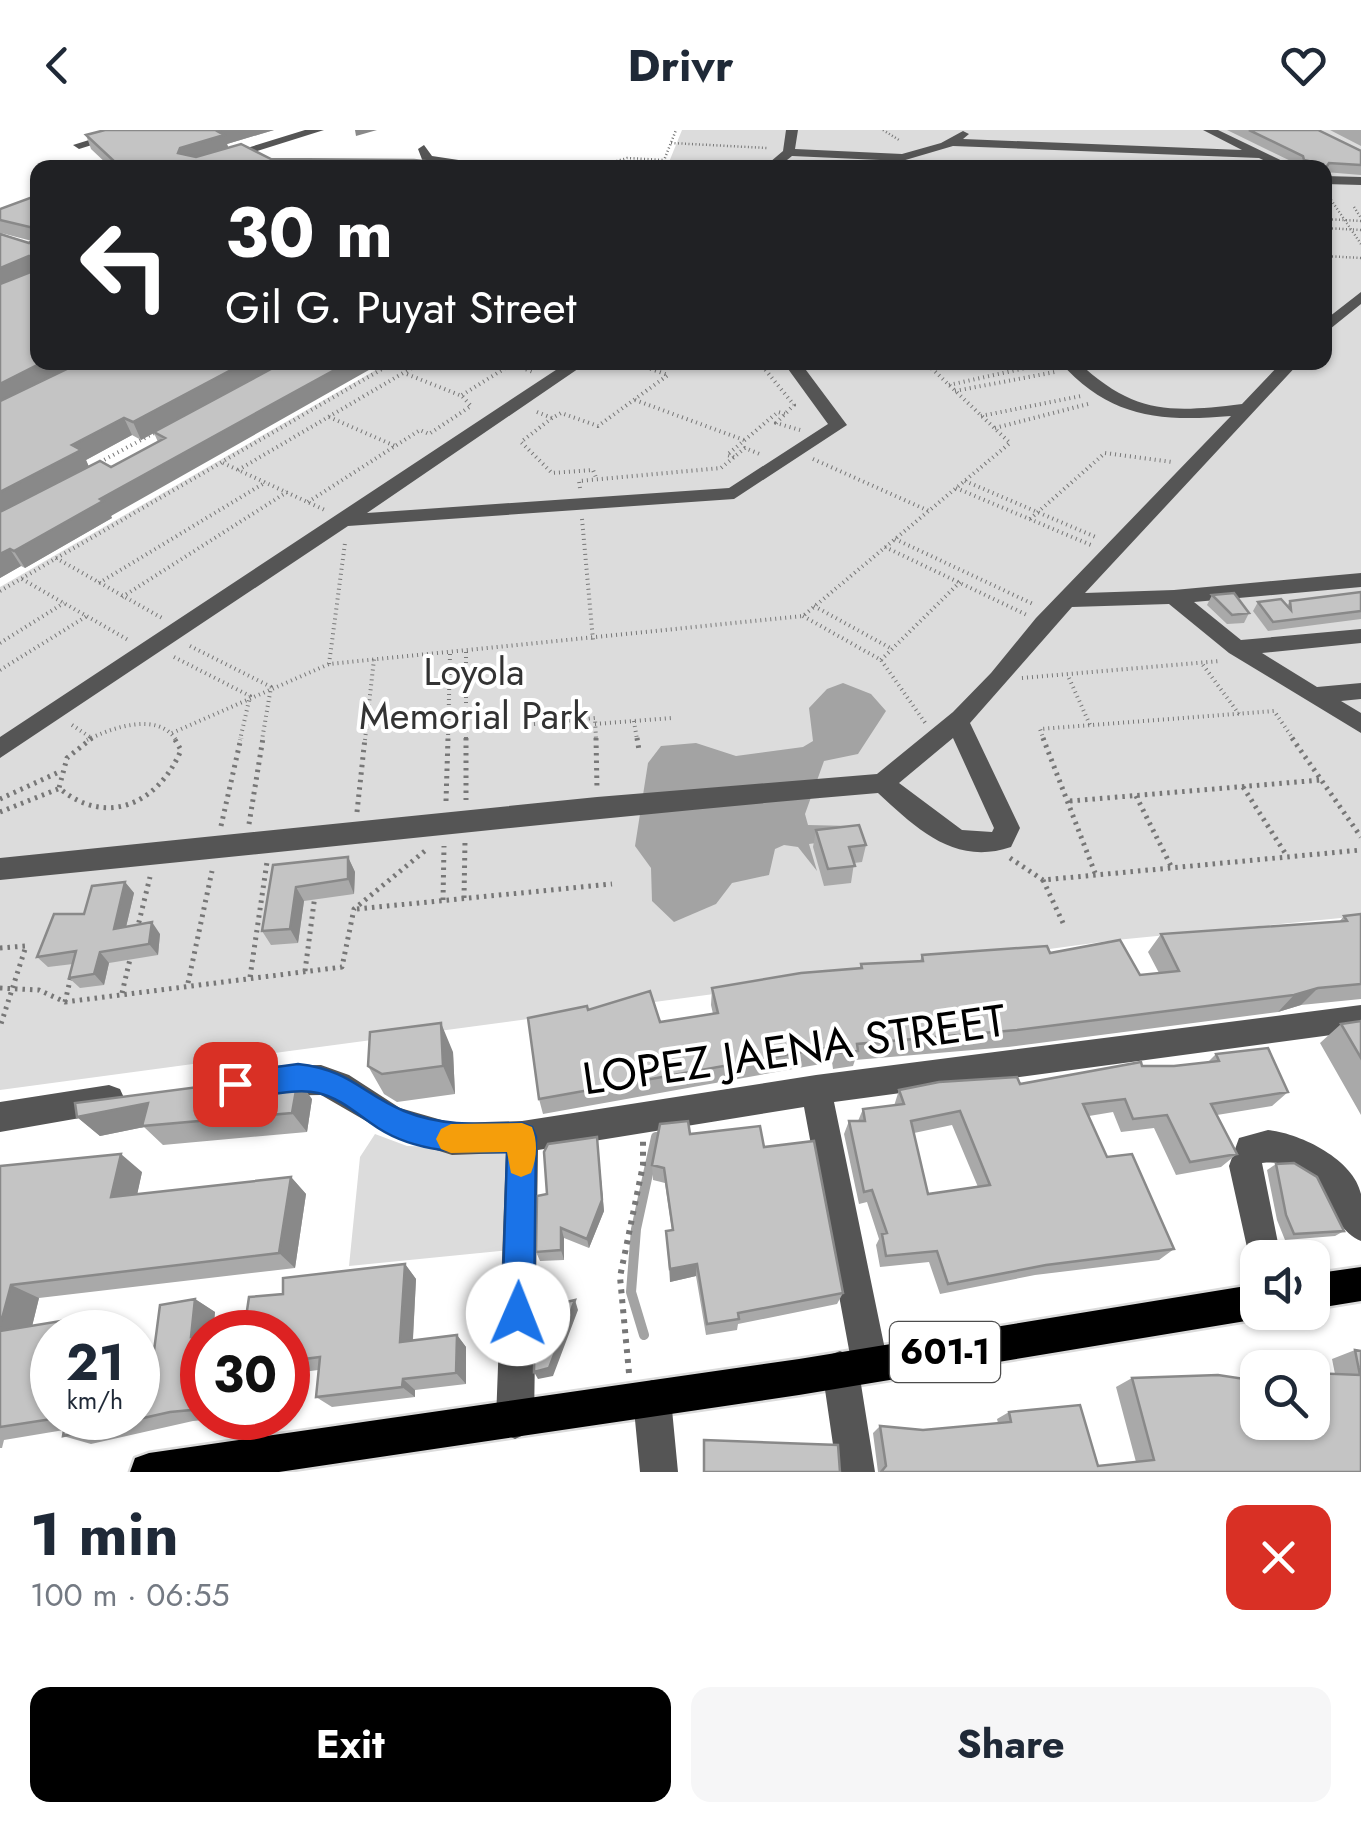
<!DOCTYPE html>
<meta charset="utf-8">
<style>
body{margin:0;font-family:Jost,sans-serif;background:#f6f6f7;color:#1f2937;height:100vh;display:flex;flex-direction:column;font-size:38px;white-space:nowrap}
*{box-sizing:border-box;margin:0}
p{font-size:32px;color:#747a83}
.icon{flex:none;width:55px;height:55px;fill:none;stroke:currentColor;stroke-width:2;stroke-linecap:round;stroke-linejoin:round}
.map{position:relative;height:1342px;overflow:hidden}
.panel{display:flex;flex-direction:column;background:#fff;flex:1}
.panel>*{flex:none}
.top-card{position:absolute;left:30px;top:30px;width:1302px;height:210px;border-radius:20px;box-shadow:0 2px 8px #0004;background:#202124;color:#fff;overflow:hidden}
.tools{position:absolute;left:1240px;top:1110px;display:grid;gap:20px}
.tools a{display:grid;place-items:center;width:90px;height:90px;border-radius:20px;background:#fff;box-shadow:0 2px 8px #0004;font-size:50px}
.speed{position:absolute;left:30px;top:1180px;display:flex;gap:20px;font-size:50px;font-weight:700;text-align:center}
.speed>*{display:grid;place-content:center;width:130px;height:130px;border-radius:50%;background:#fff;box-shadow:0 2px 8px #0004;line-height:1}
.speed small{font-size:25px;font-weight:400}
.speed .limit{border:15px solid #d22;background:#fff;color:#111}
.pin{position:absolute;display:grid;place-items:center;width:85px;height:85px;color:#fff;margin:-42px;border-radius:20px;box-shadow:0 5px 15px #0006}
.me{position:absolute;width:110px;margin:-55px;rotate:1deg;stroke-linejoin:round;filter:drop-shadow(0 0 8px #0008)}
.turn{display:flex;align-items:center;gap:35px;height:210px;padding:0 30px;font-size:45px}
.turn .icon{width:130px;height:130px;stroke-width:2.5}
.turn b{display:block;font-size:70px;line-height:85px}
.round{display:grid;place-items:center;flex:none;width:105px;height:105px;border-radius:20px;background:#f6f6f7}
.head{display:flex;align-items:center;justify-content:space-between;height:170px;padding:0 30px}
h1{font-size:60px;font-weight:700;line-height:75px}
.action{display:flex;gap:20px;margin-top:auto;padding:20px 30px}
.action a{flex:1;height:115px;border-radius:20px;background:#000;color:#fff;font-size:40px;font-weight:700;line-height:115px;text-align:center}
.action a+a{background:#f6f6f7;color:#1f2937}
header{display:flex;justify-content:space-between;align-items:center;height:130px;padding:0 30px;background:#fff;font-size:45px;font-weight:700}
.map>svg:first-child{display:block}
</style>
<header><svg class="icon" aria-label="back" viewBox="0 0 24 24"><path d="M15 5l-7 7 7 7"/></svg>Drivr<svg class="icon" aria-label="heart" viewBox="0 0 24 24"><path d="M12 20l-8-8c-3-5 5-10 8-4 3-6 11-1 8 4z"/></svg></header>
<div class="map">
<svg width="1361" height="1342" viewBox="0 0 1361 1342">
<rect width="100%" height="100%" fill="#fff"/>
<path fill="#dcdcdc" d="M682,0H1361V786L1116,810L0,960V457L388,233L1325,232V38L667,37Z
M375,1004L407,1016L514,1019L511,1120L349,1136L360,1027Z"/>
<path fill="#a3a3a3" d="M843,553L871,564L886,581L858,624L824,631L805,684L808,695L850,696L851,708L809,714L817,741L798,717L784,715L775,719L769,745L732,753L716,774L674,792L652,771L651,738L635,716L648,633L661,616L696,613L736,626L803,617L813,611L809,578L827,559Z"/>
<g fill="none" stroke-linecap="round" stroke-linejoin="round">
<path stroke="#a3a3a3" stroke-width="10" d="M644,1205L631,1162L636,1099L656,1007"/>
<defs>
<path id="major" d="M1361,1137V1171L1312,1179V1144Z
M1258,1154V1182H1271L1258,1189L799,1265L279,1342H130L135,1328L149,1323L799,1229Z"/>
</defs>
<use href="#major" stroke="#dbdbdb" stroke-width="5"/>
<path stroke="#777" stroke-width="2.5" stroke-dasharray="1 2.5" stroke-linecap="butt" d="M883,0L899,10
M671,13L767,18
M593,38L627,28L664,30
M661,38L676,0
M1327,64L1361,114
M1354,77L1361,88
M1325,89L1361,91
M1325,98L1361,100
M1325,126L1361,128"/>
<path stroke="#777" stroke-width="4" stroke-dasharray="1 4" stroke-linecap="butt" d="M492,232L507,238
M759,232L794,275L776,293L800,300
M512,234L533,242
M949,255L1048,233
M955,261L1055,242
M462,265L515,232
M635,270L744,310
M537,282L552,288L561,283L598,296L668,245L631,232
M981,286L1081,266
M329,287L395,316
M552,288L521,312L552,343L593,340L597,350
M995,298L1088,274
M734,327L727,325L778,282L785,284
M813,329L929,381
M100,332L156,302
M223,333L327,381
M238,340L422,232
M965,351L1098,408
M580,358L579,351L721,338L745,318L762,325
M956,358L1091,415
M308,372L420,300L429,304L471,276L462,266L404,243
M582,389L593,510
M1030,389L1105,323L1172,332
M895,409L1033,474
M885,417L1027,485
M56,428L162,488
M22,449L130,511
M99,453L266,352
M0,461L394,232
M122,467L287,362
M814,476L892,519
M803,486L881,530L926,594
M0,513L64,473
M190,516L271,557L262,610
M466,522V610
M174,527L250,566L240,610
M881,530L961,451
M329,534L345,413
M1203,535L1239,584
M0,540L87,486
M1022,548L1220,531
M1069,548L1090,595
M634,591L637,610
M534,594L595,588L596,610
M595,594L672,588
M72,595L90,607
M172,603L329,534L803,486L1010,313L925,232
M87,610C111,598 158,581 176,610
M365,610L374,529
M448,610L450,524
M1044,610L1040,599L1274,581L1294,610"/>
<path stroke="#777" stroke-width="5" stroke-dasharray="2.5 5" stroke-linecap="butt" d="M92,608L67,628L59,658C107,698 159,673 181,620L174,608
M466,608V670
M596,608L597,659
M637,608L639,620
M1043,608L1095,743
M1292,608L1361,707
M1243,657L1287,726
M1136,666L1171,736
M0,669L59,642
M446,671L448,608
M1070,671L1321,650
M0,682L58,659
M357,682L365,608
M249,694L263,608
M221,696L241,608
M1010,728L1043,750L1361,720
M1043,750L1063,793
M464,768L465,711
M443,770L444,716
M357,779L612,754
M137,800L150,747
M0,818L26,816L0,897
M305,841L315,765
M250,847L267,732
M188,853L212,741
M0,858L39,860L65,872L342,837L354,779L426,720
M122,863L131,825
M65,872L71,846"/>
<path stroke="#777" stroke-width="6" stroke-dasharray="4 6" stroke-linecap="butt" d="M629,1243L620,1147L643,1035V1011"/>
<path fill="#555" fill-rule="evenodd" d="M121,0H140L79,19L73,15Z
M305,0H324L225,31L215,28Z
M786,0H798L795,19L902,24L941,13L963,1L969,4L963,9L1242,20L1203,0H1218L1297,38H1280L1259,28L953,16L902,31L792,26L777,38H763L783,21Z
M424,15L432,26L512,38L423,32L418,19Z
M1325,46L1361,47V55L1325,54Z
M1361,162V174L1325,203V190Z
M568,232H588L367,383L729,358L828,294L783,232H800L847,295L734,369L348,396L0,628V607Z
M1060,232H1078C1134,284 1169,283 1242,274L1282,232H1300L1085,463L1174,460L1361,443V457L1194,472L1241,510L1361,499V513L1262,523L1317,557L1361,553V569L1341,571L1361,583V603L1229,523L1169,474L1072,477L970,593L1020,698L1011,717C955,736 917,699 878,663C585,688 293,722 0,750V728L597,667L877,644L953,582L991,543L1036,488L1231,286C1160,292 1110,288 1060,232ZM953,608L994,698L992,702L962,700L899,653Z
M1361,875V901L834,972L888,1234L883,1247L870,1252L860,1248L875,1342H837L822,1239L827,1226L840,1221L850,1225L804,977L538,1020L534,1290L528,1303L515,1309L502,1303L496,1290L506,1023L452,1025L392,1006L321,965L257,966L246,961L242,951L246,941L257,936L321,935L349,945L400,978L452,993L522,991L816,945Z
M109,955L120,959L125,970L120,981L0,1002V972Z
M1268,1000C1299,1003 1354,1029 1361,1064C1361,1078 1361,1096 1361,1111C1324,1096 1324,1026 1262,1033L1281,1128H1258V1142L1252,1140L1229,1036L1239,1008Z
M652,1250L665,1256L671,1269L678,1342H640L633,1269L639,1256Z"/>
<use href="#major" fill="#000" fill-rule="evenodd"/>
</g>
<path fill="#a9a9a9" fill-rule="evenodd" d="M105,0H274L227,14L228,17L271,29L109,36L91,19L86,5Z
M1227,0H1318L1361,21V45L1325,42V38H1299V35Z
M1330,0H1361V16Z
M38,65V232H283L111,386L112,388L25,438L21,436L0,448V79ZM1,103L32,111L29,113ZM154,303L158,312L111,337H89L86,330L132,305L141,310Z
M1361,462V489L1268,501L1253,481L1258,472L1287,476L1290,471Z
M1212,465L1249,483L1244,493L1227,494L1207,475Z
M816,700L866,715L862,732L854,733L851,753L824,756L813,717Z
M348,727L355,742L354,764L304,771L298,813L271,815L262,801L273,735Z
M125,752L134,763L126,797L160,804L158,825L109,833L104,855L80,858L69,848L73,834L48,837L37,827L84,784Z
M1361,784V869L1301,875L1278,882L1008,917L855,930L853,936L833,939L832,932L543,984L539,969L588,880L660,892L713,884L711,875L712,858L859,839L861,834L920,831L922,825L1050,823L1140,845L1159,843L1148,822L1161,804L1339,792L1344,786Z
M1361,891V985L1320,913L1341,894Z
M453,922L455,964L397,972L384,964L368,936Z
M1216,924L1288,962L1272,976L1217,985L1237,1024L1221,1037L1176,1045L1154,998L1121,1002L1113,982L1089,986L1107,1027L1174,1119L1159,1130L1035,1145L940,1164L929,1132L880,1137L876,1115L879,1109L867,1072L859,1074L844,1004L849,991H858L863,979L894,976L899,960L1020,954L1142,936H1174L1208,932ZM952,995L978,1057L928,1064L914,1003Z
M312,969L307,1002L163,1015L144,997L100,1006L77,987Z
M690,1004L764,1017L843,1163L837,1174L738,1194L737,1200L706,1205L696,1146L670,1152L666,1101L672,1100L665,1053L653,1050L652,1035Z
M597,1007L604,1081L589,1118L564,1108V1130L540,1131L536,1122L547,1064Z
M1276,1034L1344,1101L1335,1106L1285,1110L1277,1090L1267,1040Z
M0,1036L142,1042L137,1064L291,1047L306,1064L295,1138L39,1168L32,1196L73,1189L99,1202L52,1288H138L152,1236L195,1169L215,1182L213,1202H202V1288H228L193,1291L91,1314L63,1306L64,1300L4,1310L2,1318H0Z
M405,1134L416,1149L413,1210L457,1205L466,1217V1254L415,1260V1267L332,1277L316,1267L318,1240L288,1244V1202L244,1201L283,1164Z
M1355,1220L1361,1221V1342H878L873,1303L880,1296L923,1300L998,1293L997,1289L1009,1282L1098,1336L1136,1332L1116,1257L1132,1248L1258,1292L1335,1244L1332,1229Z"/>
<path fill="#898989" d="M221,0H274L227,14L229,19L185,32L178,23L180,18Z
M355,0H377L356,6Z
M29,126L37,142L0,157V138Z
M43,232H85L0,276V254Z
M246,232H283L141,310L133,292Z
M349,232H383L111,386L112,388L25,438L14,421L100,369Z
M124,288L132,305L86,330L89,337L0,386V362L72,315Z
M10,419L21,436L0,448V424Z
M348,727L355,742L354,764L348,749Z
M125,752L134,763L123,810L114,799Z
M296,757L304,771L298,813L290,799Z
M152,792L160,804L158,825L149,814Z
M100,822L109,833L104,855L94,844Z
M1318,858L1301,875L1278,882L1294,865Z
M441,893L453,922L455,964L443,936Z
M298,949L312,969L307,1002L292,983Z
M148,973L142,996L144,997L100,1006L77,987Z
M597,1007L604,1081L589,1118L587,1109Z
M121,1024L142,1042L133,1084L111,1067Z
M291,1047L306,1064L295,1138L279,1123Z
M561,1098L564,1108V1130L561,1120Z
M405,1134L416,1149L412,1224L400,1212Z
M697,1134L696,1146L670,1152V1139Z
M11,1155L39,1168L28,1213L0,1202V1196Z
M195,1169L215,1182L213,1202H202V1214L191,1207Z
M575,1170L578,1180L553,1246L538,1249L534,1242Z
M73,1189L99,1202H71Z
M457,1205L466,1217V1254L456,1243Z
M403,1249L415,1260V1267L402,1257Z"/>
<path fill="#c4c4c4" stroke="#898989" stroke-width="2.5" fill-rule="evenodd" d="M105,0H221L217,1L224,5L180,18L178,23L196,27L241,14L271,29L414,30L495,38H106L116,33L86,5Z
M1249,0H1318L1361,21V35L1329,33L1325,39L1323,34L1304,30L1303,26Z
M38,65V232H43L0,254V154L33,141L34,129L29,126L0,138V104L29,113L34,109V98L0,90V79Z
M81,232H246L133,292L124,288L72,315L81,320L0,362V271Z
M284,232H349L100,369L103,371L14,421L10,419L0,424V382L100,331L111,337L165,308L154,302Z
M1361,462V481L1273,492L1258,472L1281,469L1291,480L1290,471Z
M1234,463L1249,483L1232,485L1212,465Z
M859,695L866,715L849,717L855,736L828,739L816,700Z
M348,727V749L296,757L290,799L262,801L273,735Z
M125,752L114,799L152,792L149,814L100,822L94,844L69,848L76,821L37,827L54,784H84L92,756Z
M1361,784V854L1318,858L1294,865L1017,900L857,914L858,921L837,923L836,916L539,969L528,888L587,876L588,880L650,861L660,892L718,883L712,858L801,843L862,838L861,834L923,831L922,825L1047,816L1050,823L1120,810L1140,845L1179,841L1161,804L1347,791L1344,786Z
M1361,891V928L1341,894Z
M441,893L443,936L382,944L368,936L370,902Z
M1268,918L1288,962L1211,974L1237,1024L1190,1032L1167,985L1133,989L1125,969L1083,974L1107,1027L1132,1024L1174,1119L1046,1135L948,1154L937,1121L886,1126L882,1104L887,1103L872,1060L864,1062L849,991H865L863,979L904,974L899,960L939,952L1017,947L1020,954L1141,932L1142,936H1174L1219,931L1216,924ZM960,981L990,1055L928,1064L911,991Z
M283,946L298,949L292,983L142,996L148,973L77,987L75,973Z
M688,991L690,1004L760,996L764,1017L814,1011L843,1163L738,1183L739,1189L707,1194L697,1134L670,1139L666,1101L673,1100L664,1038L652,1035L660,994Z
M597,1007L602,1070L587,1109L561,1098V1120L536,1122L537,1066L547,1064L544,1022L548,1014Z
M121,1024L111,1067L291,1047L279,1123L11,1155L0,1196V1036Z
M1294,1033L1317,1047L1344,1101L1294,1104L1286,1085L1276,1034Z
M405,1134L400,1212L457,1205L456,1243L403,1249L402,1257L316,1267L320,1227L288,1231V1202H231L244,1201L249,1167L283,1164V1148Z
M195,1169L191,1207L202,1206V1279L170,1282L63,1306L66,1288H138V1239L152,1236L160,1175Z
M575,1170L549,1238L534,1242L535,1179Z
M73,1189L71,1202H52V1288H58L0,1297V1201Z
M1355,1220L1361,1221V1342H881L886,1336L880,1296L923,1300L1011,1292L1009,1282L1080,1275L1098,1336L1154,1330L1132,1248L1218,1245L1258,1251V1292H1312V1243L1360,1245Z
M704,1310L838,1315L840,1342H704Z"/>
<path fill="#1a73e8" stroke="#114b97" stroke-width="2.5" d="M298,934C351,940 362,964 404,981C443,997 481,994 522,993L532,997L536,1007L534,1184L529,1196L518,1200L506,1196L502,1184L507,1022C463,1023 417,1023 378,998C359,986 341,968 318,963C287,956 253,974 225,963L221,954L225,944Z"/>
<path fill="#f59e0b" d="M522,993L532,997C538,1012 537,1028 531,1043L521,1047L511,1043L507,1022L451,1023L441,1019L436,1009L441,999L451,994Z"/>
<g text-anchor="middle" stroke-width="8" stroke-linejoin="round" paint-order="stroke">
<rect fill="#fff" stroke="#4c4c4c" stroke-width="2.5" x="890" y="1192" width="110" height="60" rx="8"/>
<g font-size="35" font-weight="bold" fill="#000">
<text x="945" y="1234">601-1</text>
</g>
<g font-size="38" fill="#333" stroke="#fff">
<text x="474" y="555">Loyola<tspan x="474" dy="44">Memorial Park</tspan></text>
</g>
<g font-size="45" fill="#000" stroke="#fff">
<text transform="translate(794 919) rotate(-8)" y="16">LOPEZ JAENA STREET</text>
</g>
</g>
</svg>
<div class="tools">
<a><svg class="icon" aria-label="sound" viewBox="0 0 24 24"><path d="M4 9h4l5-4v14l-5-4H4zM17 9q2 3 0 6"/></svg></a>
<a><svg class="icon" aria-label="search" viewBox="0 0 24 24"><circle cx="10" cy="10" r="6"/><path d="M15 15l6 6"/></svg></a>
</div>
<div class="speed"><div>21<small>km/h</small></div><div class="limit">30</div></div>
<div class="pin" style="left:235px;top:954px;background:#d93025"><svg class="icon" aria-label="arrive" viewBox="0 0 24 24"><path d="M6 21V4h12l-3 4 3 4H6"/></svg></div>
<svg class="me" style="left:518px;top:1184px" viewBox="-20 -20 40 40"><circle r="19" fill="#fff"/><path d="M0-13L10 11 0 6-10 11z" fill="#1a73e8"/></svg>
<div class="top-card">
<div class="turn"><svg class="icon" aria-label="left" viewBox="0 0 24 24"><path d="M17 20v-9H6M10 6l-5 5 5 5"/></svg><div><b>30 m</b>Gil G. Puyat Street</div></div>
</div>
</div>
<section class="panel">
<div class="head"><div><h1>1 min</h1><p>100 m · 06:55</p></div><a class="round" style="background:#d93025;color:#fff"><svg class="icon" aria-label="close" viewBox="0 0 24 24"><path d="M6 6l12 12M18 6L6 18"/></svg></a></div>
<div class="action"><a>Exit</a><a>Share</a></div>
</section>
